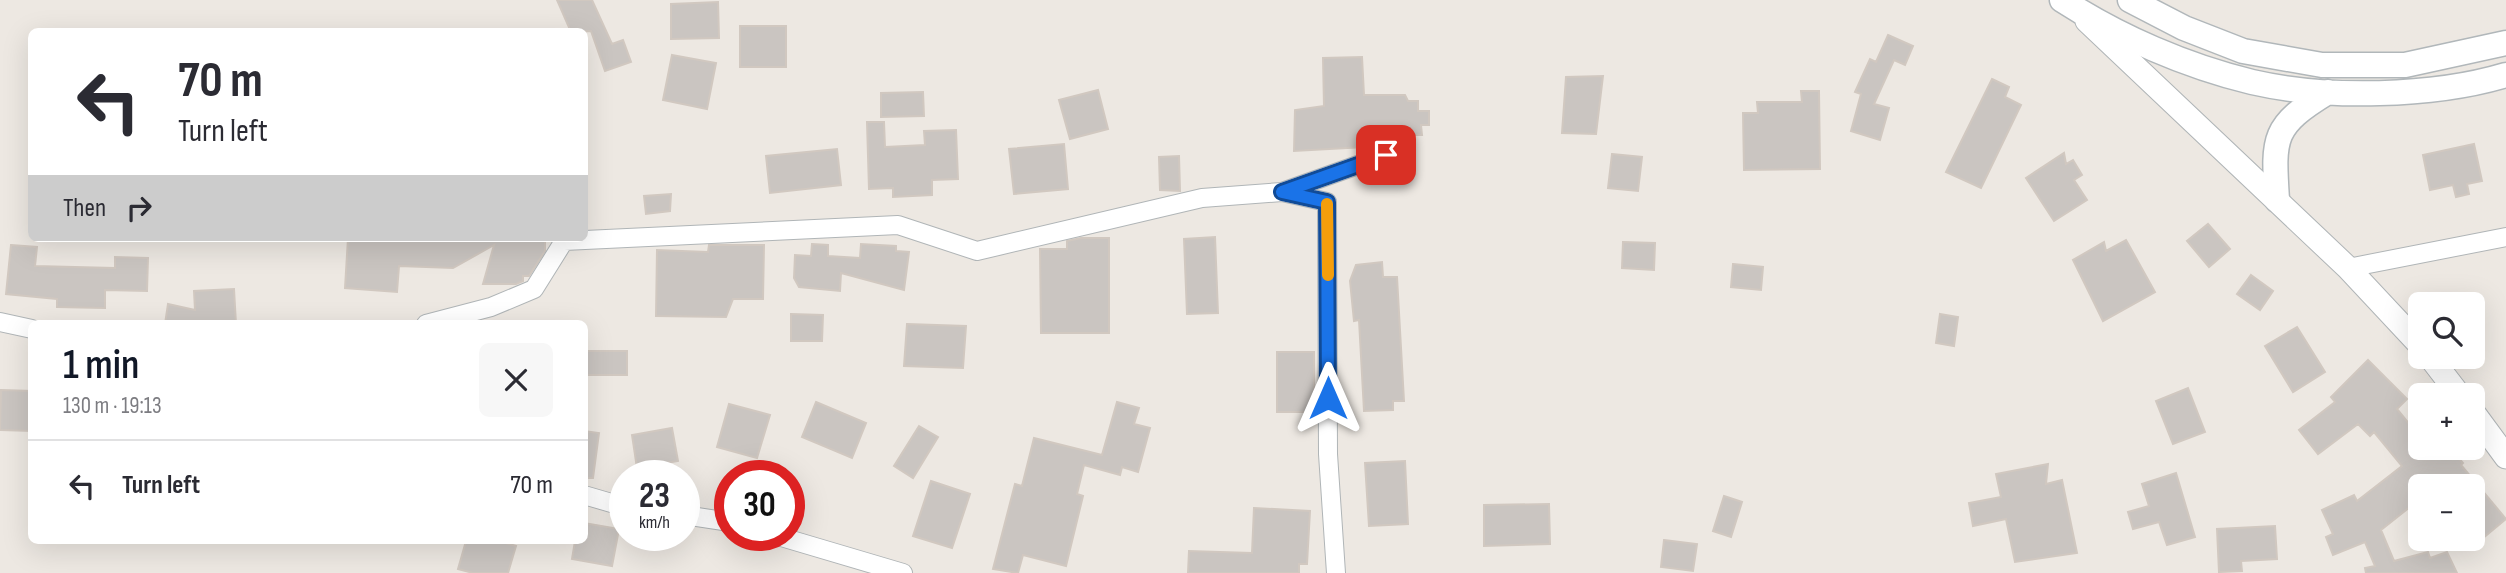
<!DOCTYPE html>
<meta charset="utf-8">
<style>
body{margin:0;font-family:"Sofia Sans Condensed",sans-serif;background:#f7f7f7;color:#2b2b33;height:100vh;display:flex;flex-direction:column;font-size:26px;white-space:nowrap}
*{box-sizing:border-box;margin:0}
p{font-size:23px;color:#7c7c81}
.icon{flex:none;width:38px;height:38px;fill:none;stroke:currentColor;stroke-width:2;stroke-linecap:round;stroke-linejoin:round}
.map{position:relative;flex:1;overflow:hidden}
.sheet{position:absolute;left:28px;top:320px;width:560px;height:224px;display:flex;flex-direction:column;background:#fff;border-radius:10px;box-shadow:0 7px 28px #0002}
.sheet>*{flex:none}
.banner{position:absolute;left:28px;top:28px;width:560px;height:214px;border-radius:10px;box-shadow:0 7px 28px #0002;background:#fff;color:#2b2b33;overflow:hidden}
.tools{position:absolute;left:2408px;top:292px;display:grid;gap:14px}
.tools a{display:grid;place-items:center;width:77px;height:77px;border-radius:10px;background:#fff;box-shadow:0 7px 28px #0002;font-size:35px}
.speed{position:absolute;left:609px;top:460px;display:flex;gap:14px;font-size:35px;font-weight:700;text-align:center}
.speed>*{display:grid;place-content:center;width:91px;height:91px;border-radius:50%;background:#fff;box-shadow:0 7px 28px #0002;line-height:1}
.speed small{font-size:18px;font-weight:400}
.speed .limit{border:10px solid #d22;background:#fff;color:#111}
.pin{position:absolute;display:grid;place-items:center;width:60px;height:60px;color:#fff;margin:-30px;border-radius:14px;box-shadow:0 4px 10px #0006}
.me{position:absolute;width:77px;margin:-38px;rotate:0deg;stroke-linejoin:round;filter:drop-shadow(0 0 5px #0008)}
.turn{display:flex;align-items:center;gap:24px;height:147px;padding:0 35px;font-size:32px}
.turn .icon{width:91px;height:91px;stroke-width:2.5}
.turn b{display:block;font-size:49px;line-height:60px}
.then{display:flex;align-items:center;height:66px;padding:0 35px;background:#0003;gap:14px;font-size:26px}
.round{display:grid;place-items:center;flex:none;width:74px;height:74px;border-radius:10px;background:#f7f7f7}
.headline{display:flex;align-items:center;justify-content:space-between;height:119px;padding:0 35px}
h1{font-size:42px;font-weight:600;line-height:52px;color:#111827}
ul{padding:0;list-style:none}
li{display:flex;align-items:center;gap:21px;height:91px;padding:0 35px;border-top:2px solid #e1e1e2}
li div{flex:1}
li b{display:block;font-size:26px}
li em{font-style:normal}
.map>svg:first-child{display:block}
</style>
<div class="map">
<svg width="2506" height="573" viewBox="0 0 2506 573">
<rect width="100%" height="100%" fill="#ede8e2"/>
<path fill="#cac5c1" stroke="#d1c8c0" stroke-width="2" d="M557,0H592L612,44L623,40L631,62L605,71L591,31L571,32Z
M718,2L719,38L671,39V4Z
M740,26H786V67H740Z
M1888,35L1913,46L1905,65L1894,60L1874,104L1889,108L1880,140L1851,131L1861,94L1855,92L1870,59L1876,62Z
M672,55L716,63L707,109L663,100Z
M1362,57L1364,95H1405L1408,101H1418V111H1429V125H1421L1422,135H1400V127H1365V147L1294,151L1295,110L1324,106L1323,58Z
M1603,76L1596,134L1562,133L1566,77Z
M1992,79L2009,87L2005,97L2021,105L1981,188L1946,172Z
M1098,90L1108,129L1070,139L1059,100Z
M1801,91H1819L1820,169L1744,170L1743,113H1758L1757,102H1802Z
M923,92L924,116L881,117V93Z
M867,122H884L885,147L925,145L924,131L956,130L958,179L932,180V195L893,197V188L869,189Z
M1064,144L1068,189L1014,194L1009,149Z
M2474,144L2482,181L2467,184L2469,194L2456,197L2453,185L2430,190L2423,155Z
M837,149L841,185L770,193L766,156Z
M2064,153L2066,164L2073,160L2082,175L2074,180L2087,200L2054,221L2026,178Z
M1612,154L1642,157L1638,191L1608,188Z
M1179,156L1180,191L1160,190L1159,157Z
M671,194L670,211L646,214L644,196Z
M2208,224L2230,249L2209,267L2187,241Z
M1215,237L1218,313L1187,314L1184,239Z
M348,238H545V251L529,276H523V281L516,284H483L494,245L453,268L399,266L397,292L345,288Z
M1081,238H1109V333H1041L1040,249H1067V241Z
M2126,240L2155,292L2103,321L2073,260L2104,242L2106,251Z
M1623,242L1655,243L1654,270L1622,268Z
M812,244L828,245V256L860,258L861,244L896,246V251L909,252L904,290L841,273L840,291L799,287L794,278L795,255L811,256Z
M11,245L37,247L35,266L115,268V257L148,258L147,291L105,290V308L57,307V299L6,294Z
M709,245H764L763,299H733L726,317L656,316L657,250L708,252Z
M1382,262L1383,277H1397L1404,401H1393V410L1364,411L1359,320L1354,321L1350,281L1356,265Z
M1733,264L1763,267L1761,290L1731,287Z
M2251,275L2273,291L2260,310L2237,294Z
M234,289L236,324H165L168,304L195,310L194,291Z
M791,314L823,315L822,341H791Z
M1940,314L1958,317L1954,346L1936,343Z
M907,324L966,326L963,368L904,366Z
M2297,327L2325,372L2293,392L2265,346Z
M584,351H627V375H584Z
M1277,352H1314V412H1277Z
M2368,360L2407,399L2397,409L2420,437V448H2450L2463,463L2461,465L2506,519L2483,538L2473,525V486H2420V499L2381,530L2394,561L2428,552L2430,558L2447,552L2457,573H2366L2365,568L2375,566L2365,542L2333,555L2326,537L2333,534L2322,510L2354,495L2357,501L2402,466L2374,432L2370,436L2358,424L2318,454L2299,430L2335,402L2331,397Z
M2188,388L2205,432L2173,444L2156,401Z
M1,390L32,391V431L0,430Z
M816,402L866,423L852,458L802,437Z
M1117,402L1139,408L1134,424L1150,428L1138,472L1122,467L1120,475L1084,465L1077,494L1083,496L1066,566L1023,555L1018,573L993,569L1015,484L1022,486L1034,438L1102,455Z
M729,404L770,415L757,458L717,447Z
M919,426L938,437L913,478L894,466Z
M672,428L678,461L637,468L632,435Z
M584,431L599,433L593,478H584Z
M1405,461L1408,524L1369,526L1365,463Z
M2048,464L2046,484L2062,480L2077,553L2015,562L2006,519L1973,526L1969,503L2001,497L1996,474Z
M2176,473L2195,537L2167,545L2159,522L2133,529L2128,512L2149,506L2142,484Z
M931,481L970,494L952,548L913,536Z
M1724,496L1742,502L1731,537L1713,531Z
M1549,504L1550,544L1484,546V505Z
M1254,508L1310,511L1307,564H1299V573H1188L1189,551L1252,553Z
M584,523L619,529L612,566L572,559L575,541H584Z
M2275,526L2277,559L2241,561L2242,571L2219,572L2217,529Z
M1664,540L1697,544L1693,571L1661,567Z
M466,541H499L516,546L508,573H473L458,569Z"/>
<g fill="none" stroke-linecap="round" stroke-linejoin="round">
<defs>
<path id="minor" d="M1282,192L1386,155
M2348,268L2506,237
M0,322L32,329
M426,324L491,307L534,289L564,241L898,225L977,251L1202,198L1282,192L1327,202L1328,454L1336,573
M584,495L625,507
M684,515L730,522
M778,536L903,573"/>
<path id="tertiary" d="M2087,21L2348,268L2420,345
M2430,357L2460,396
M2473,412L2506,457"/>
<path id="secondary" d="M2062,0C2119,37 2186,66 2252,82C2326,99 2433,97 2506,75
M2130,0L2184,28L2243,51L2322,65H2405L2506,43
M2277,200C2273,137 2272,126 2328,92"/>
</defs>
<use href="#minor" stroke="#b0b5b7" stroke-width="20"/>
<use href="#tertiary" stroke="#b0b5b7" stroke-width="25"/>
<use href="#secondary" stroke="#b1b7ba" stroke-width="27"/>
<use href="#minor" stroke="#fff" stroke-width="18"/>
<use href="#tertiary" stroke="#fff" stroke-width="23"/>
<use href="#secondary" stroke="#fff" stroke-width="24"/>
</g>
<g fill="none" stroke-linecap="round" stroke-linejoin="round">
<defs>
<path id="route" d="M1328,398L1327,202L1282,192L1386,155"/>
</defs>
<use href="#route" stroke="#114b97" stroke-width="18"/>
<use href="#route" stroke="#1a73e8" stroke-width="12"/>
<path stroke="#f59e0b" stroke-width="12" d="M1327,204L1328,275"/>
</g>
</svg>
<div class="tools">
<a><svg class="icon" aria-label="search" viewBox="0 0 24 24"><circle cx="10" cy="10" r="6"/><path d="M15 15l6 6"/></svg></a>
<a>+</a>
<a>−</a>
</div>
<div class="speed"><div>23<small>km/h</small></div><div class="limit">30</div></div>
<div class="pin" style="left:1386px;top:155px;background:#d93025"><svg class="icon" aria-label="arrive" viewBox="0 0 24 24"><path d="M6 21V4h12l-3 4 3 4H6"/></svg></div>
<svg class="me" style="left:1328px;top:398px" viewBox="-20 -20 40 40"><path d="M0-17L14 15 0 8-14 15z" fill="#1a73e8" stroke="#fff" stroke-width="4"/></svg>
<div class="banner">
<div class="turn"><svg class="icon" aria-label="left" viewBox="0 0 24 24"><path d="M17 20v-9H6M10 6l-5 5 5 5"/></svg><div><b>70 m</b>Turn left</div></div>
<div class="then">Then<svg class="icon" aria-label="right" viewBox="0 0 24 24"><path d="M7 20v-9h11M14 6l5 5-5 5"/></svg></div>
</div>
<section class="sheet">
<div class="headline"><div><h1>1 min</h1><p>130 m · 19:13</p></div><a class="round"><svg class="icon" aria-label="close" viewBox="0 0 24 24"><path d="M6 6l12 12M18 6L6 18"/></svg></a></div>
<ul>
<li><svg class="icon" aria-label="left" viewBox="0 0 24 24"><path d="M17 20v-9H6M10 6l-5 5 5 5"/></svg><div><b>Turn left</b></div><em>70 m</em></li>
</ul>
</section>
</div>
